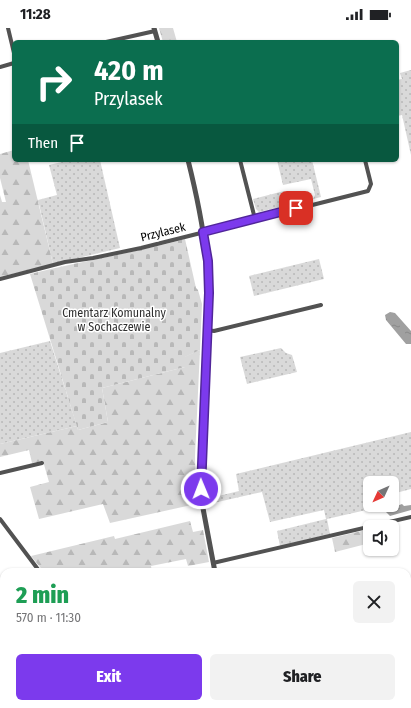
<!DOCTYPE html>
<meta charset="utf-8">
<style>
body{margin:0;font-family:"Fira Sans Condensed",sans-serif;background:#f2f2f2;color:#202124;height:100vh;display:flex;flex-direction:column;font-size:15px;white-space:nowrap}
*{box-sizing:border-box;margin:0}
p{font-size:13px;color:#757577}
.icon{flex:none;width:22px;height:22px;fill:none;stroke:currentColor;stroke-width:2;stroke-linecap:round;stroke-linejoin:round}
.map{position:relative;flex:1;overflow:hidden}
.details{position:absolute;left:0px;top:540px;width:411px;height:140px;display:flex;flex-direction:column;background:#fff;border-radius:12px 12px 0 0;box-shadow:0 1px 3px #0004}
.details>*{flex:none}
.banner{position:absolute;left:12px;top:12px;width:387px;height:122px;border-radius:6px;box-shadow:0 1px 3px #0004;background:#0b6e4f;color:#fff;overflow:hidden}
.needle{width:26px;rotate:226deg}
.controls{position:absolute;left:363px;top:448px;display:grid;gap:8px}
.controls a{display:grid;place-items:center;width:36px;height:36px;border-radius:6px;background:#fff;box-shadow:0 1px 3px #0004;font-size:20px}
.pin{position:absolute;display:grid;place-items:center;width:34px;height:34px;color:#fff;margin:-17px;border-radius:8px;box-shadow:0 2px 6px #0006}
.me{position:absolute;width:44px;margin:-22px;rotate:359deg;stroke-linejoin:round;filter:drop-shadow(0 0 3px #0008)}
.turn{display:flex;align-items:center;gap:14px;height:84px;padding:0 16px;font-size:18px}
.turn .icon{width:52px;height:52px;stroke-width:2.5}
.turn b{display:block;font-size:28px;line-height:34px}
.then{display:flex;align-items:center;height:38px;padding:0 16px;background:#0003;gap:8px;font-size:15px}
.round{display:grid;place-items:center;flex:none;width:42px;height:42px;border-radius:6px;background:#f2f2f2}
.overview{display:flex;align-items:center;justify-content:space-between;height:68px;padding:0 16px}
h1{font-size:24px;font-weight:800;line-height:30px;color:#1e9e55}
.primary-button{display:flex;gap:8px;margin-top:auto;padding:8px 16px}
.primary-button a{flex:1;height:46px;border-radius:6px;background:#7c3aed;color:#fff;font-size:16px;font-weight:800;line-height:46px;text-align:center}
.primary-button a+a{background:#f2f2f2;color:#202124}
.status{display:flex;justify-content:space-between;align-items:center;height:28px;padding:0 20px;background:#fff;direction:ltr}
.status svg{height:11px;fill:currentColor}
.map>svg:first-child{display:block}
</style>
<div class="status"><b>11:28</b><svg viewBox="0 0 49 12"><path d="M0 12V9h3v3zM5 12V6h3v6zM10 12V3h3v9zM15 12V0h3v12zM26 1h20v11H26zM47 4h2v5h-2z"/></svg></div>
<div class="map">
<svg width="411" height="680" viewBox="0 0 411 680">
<defs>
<pattern id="grass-dots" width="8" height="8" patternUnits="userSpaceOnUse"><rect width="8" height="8" fill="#d9d9d9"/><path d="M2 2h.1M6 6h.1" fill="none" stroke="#b8b8b8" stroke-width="1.8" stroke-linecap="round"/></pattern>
<pattern id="forest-firs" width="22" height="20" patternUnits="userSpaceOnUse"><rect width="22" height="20" fill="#d9d9d9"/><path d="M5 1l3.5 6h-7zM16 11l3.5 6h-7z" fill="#b8b8b8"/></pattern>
<pattern id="cemetery-stones" width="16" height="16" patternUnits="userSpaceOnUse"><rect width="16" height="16" fill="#d9d9d9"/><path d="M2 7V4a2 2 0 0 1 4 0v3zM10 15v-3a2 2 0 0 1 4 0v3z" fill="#b8b8b8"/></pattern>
<pattern id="water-ripples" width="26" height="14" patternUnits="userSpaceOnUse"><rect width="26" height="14" fill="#a0a0a0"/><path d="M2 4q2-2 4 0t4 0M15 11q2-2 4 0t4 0" fill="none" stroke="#888"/></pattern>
</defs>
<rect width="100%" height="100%" fill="#fff"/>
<path fill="url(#grass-dots)" d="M411,42V127L402,87L397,88V52L402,51L400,45Z
M70,132H100L120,220L53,236L38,172L57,167L49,137Z
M277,132H312L321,169L313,171L315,167L311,151L283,157Z
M284,163L288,177L259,184L256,181L253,171Z
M319,231L324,251L254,268L249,248Z
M50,313L77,398L0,416V325Z
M281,320L286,325L292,327L297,344L247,356L240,329Z
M411,404V461L392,466V455H370V477H374L375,480L327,491L330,506L280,518L277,503L326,491L324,482L270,494L262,464L209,476L207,480L206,471L239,463L236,446Z
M407,605L411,611V680H349L346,676H407Z"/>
<path fill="url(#forest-firs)" d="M159,0H173L177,14H163Z
M14,122V132H28L53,236L0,249V167L2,174H6L0,150V126Z
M200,322L195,428L196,476L110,495L103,476L39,491L30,459L49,454L43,433L32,435L29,422L0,429V416L77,398L78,402L108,394L102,360L185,339L184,329Z
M190,493L193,504L203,502L209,534L188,538L186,531L151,538L152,544H44L31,528L114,508L115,511Z
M370,501V515L335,524L332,510Z
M9,676H65L66,680H11Z"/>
<path fill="url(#cemetery-stones)" d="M185,211L196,260L198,262L202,276L200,322L185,329V339L102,360L108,394L78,402L30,246C82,233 134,225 185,211Z"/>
<path fill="url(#water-ripples)" d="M390,284L395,285L411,303V316H406L386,292L385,287Z
M402,476L404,478L411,477V482L390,488L386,484V482Z"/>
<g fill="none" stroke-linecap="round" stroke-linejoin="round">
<path stroke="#a0a0a0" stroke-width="1" d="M349,676L369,680"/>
<path stroke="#525252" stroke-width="4" d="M8,0L14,25
M106,14L155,3
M0,39L14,35
M240,132L255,191
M0,251L65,234L93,230L141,220L368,163L371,156L365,132
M207,302L214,303L321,277
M0,445L42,435
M0,491L40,544
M213,535L411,489
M0,608L4,607
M0,671L4,670
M66,676L67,680
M140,676L143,680
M298,680L304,676"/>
<path stroke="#525252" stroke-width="5" d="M154,0L158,14
M188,132C199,176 208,220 209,265L200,445L202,475L215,544
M239,676L240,680"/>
</g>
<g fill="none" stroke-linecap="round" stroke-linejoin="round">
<defs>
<path id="route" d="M201,461L209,265L208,233L203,204L296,180"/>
</defs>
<use href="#route" stroke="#51269a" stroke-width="10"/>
<use href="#route" stroke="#7c3aed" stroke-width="7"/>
</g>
<g text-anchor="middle" stroke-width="3" stroke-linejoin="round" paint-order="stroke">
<g font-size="12" fill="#000" stroke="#fff">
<text transform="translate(163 204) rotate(-14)" y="4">Przylasek</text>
</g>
<g font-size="12" fill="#303030" stroke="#fff">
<text x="114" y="289">Cmentarz Komunalny<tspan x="114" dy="14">w Sochaczewie</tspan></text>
</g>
</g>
</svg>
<div class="controls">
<a><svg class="needle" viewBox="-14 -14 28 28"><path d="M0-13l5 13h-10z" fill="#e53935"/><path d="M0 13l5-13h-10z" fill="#757577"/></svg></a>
<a><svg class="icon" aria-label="sound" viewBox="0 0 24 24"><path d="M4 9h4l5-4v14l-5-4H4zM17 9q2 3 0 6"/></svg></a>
</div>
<div class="pin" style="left:296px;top:180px;background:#d93025"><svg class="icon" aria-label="arrive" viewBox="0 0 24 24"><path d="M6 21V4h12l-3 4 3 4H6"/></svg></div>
<svg class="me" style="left:201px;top:461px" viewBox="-20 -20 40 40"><circle r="17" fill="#7c3aed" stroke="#fff" stroke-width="3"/><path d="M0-11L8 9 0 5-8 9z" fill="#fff"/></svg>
<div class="banner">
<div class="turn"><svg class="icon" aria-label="right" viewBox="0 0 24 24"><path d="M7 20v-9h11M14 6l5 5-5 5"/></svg><div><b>420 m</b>Przylasek</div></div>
<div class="then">Then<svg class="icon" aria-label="arrive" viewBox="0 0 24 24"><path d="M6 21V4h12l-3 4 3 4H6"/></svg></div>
</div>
<section class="details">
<div class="overview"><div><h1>2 min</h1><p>570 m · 11:30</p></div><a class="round"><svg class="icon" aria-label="close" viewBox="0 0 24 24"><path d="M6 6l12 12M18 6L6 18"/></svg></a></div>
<div class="primary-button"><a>Exit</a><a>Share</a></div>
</section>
</div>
